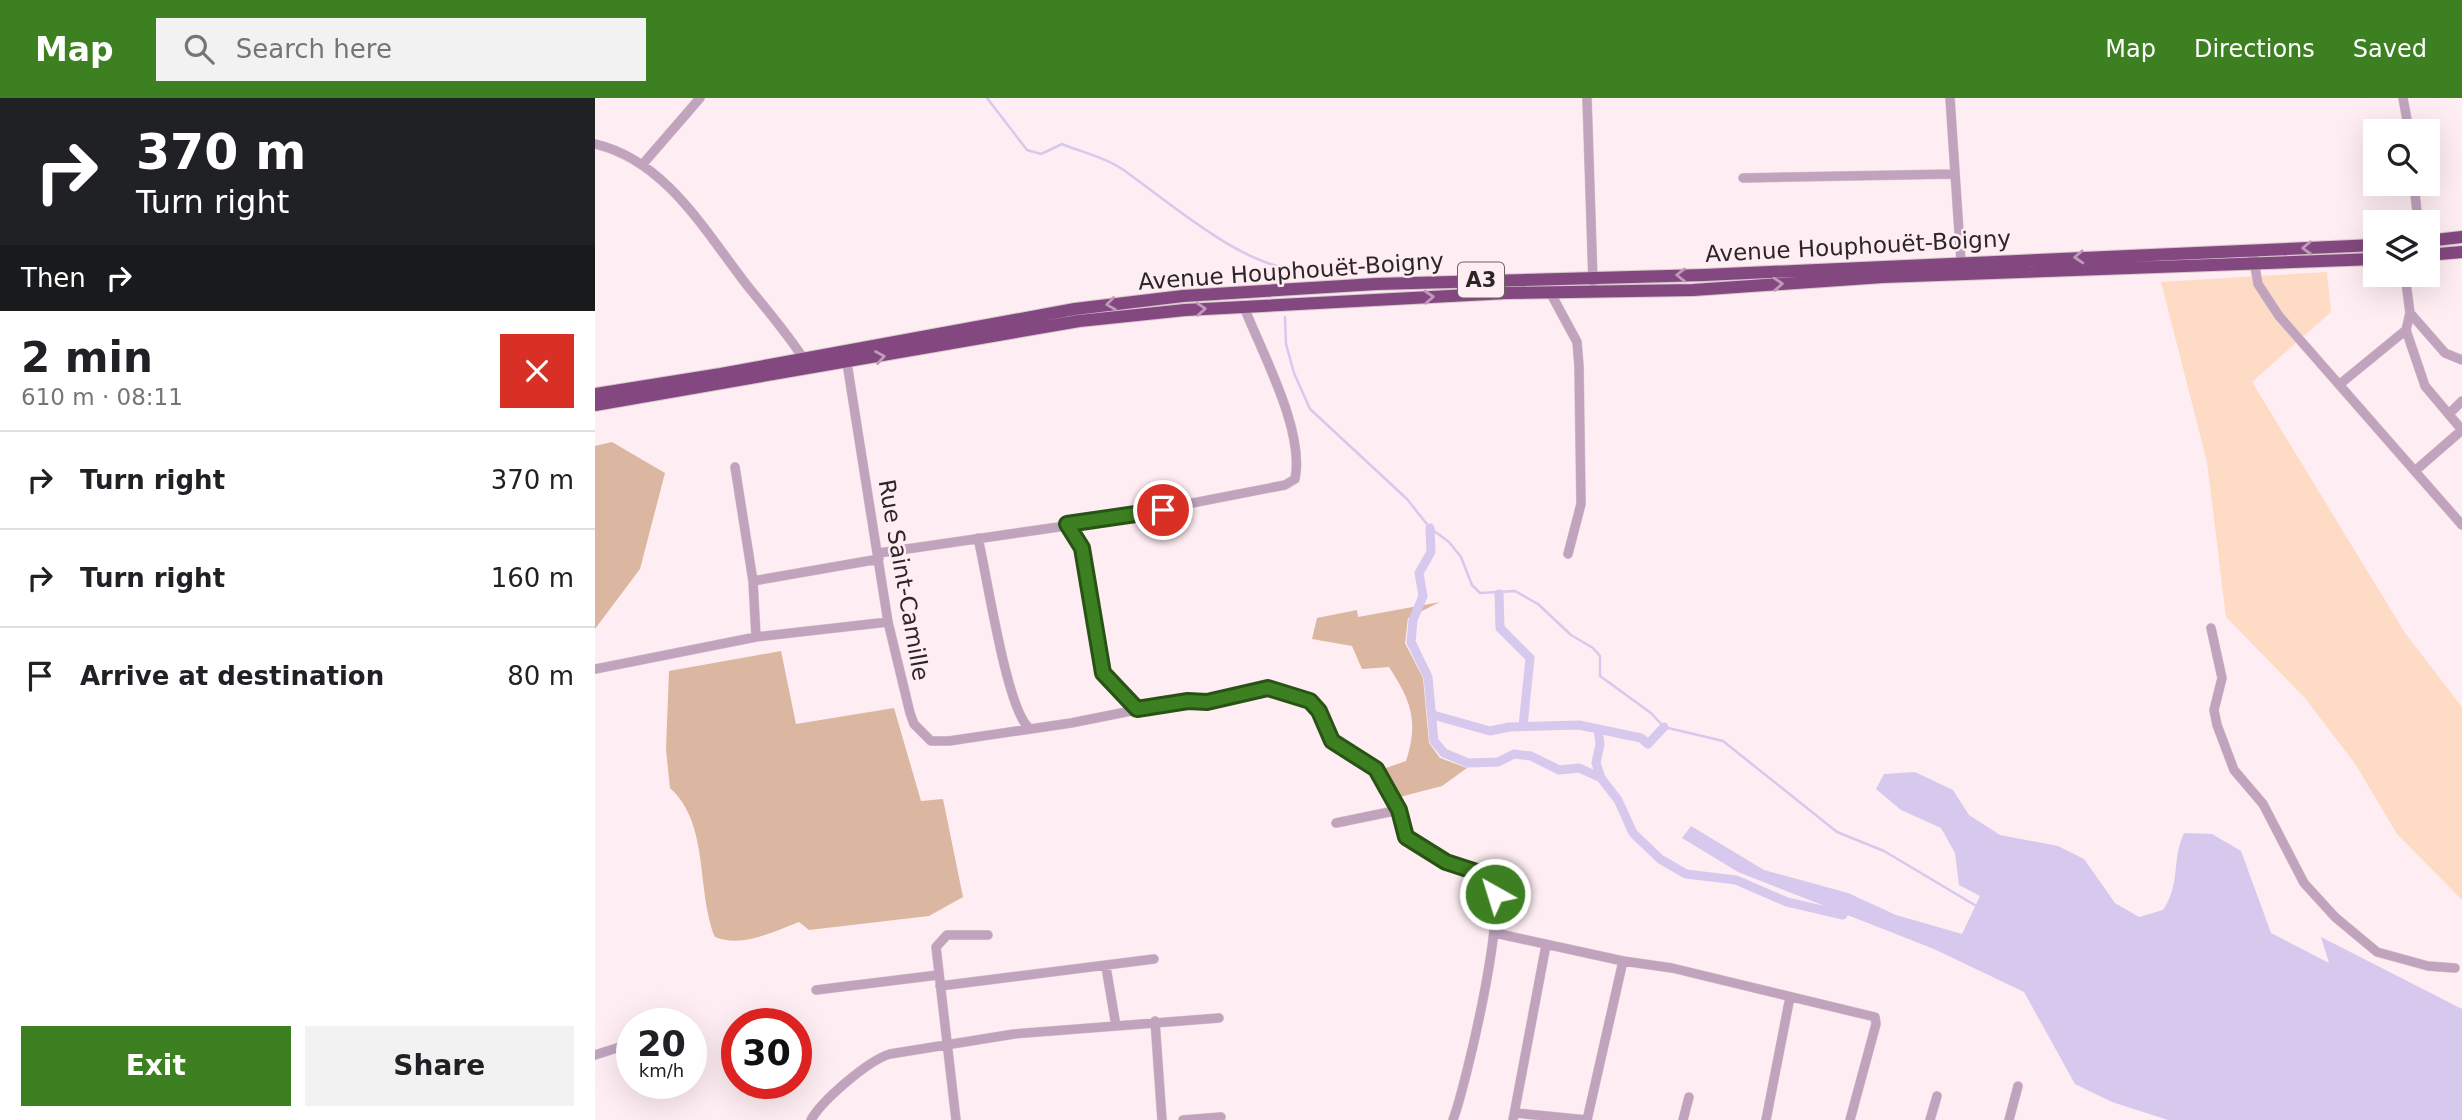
<!DOCTYPE html>
<meta charset="utf-8">
<style>
body{margin:0;font-family:"DejaVu Sans",sans-serif;background:#f2f2f2;color:#202124;height:100vh;display:flex;flex-direction:column;font-size:26px;white-space:nowrap}
*{box-sizing:border-box;margin:0}
p{font-size:23px;color:#757577}
.icon{flex:none;width:38px;height:38px;fill:none;stroke:currentColor;stroke-width:2;stroke-linecap:round;stroke-linejoin:round}
.map{position:relative;flex:1;overflow:hidden}
.details{display:flex;flex-direction:column;background:#fff;width:595px}
.details>*{flex:none}
.banner{background:#202124;color:#fff;overflow:hidden}
.controls{position:absolute;left:1768px;top:21px;display:grid;gap:14px}
.controls a{display:grid;place-items:center;width:77px;height:77px;border-radius:0px;background:#fff;box-shadow:0 7px 28px #0002;font-size:35px}
.speed{position:absolute;left:21px;top:910px;display:flex;gap:14px;font-size:35px;font-weight:700;text-align:center}
.speed>*{display:grid;place-content:center;width:91px;height:91px;border-radius:50%;background:#fff;box-shadow:0 7px 28px #0002;line-height:1}
.speed small{font-size:18px;font-weight:400}
.speed .limit{border:10px solid #d22;background:#fff;color:#111}
.pin{position:absolute;display:grid;place-items:center;width:60px;height:60px;color:#fff;margin:-30px;border:4px solid #fff;border-radius:50%;box-shadow:0 2px 7px #0007}
.me{position:absolute;width:77px;margin:-38px;rotate:321deg;stroke-linejoin:round;filter:drop-shadow(0 0 5px #0008)}
.turn{display:flex;align-items:center;gap:24px;height:147px;padding:0 21px;font-size:32px}
.turn .icon{width:91px;height:91px;stroke-width:2.5}
.turn b{display:block;font-size:49px;line-height:60px}
.then{display:flex;align-items:center;height:66px;padding:0 21px;background:#0003;gap:14px;font-size:26px}
.round{display:grid;place-items:center;flex:none;width:74px;height:74px;border-radius:0px;background:#f2f2f2}
.overview{display:flex;align-items:center;justify-content:space-between;height:119px;padding:0 21px}
h1{font-size:42px;font-weight:800;line-height:52px}
.cta{display:flex;gap:14px;margin-top:auto;padding:14px 21px}
.cta a{flex:1;height:80px;border-radius:0px;background:#3d8021;color:#fff;font-size:28px;font-weight:800;line-height:80px;text-align:center}
.cta a+a{background:#f2f2f2;color:#202124}
ul{padding:0;list-style:none}
li{display:flex;align-items:center;gap:21px;height:98px;padding:0 21px;border-top:2px solid #e0e0e0}
li div{flex:1}
li b{display:block;font-size:26px}
li em{font-style:normal}
header{display:flex;align-items:center;gap:42px;box-sizing:border-box;height:98px;padding:0 35px;background:#3d8021;color:#fff}
header strong{font-size:33px}
nav{display:flex;gap:38px;margin-inline-start:auto;font-size:24px}
.search{width:490px;height:63px;background:#f2f2f2;display:flex;align-items:center;gap:18px;box-sizing:border-box;padding:0 24px;border-radius:0px;color:#757577;font-size:26px}
main{display:flex;flex:1;min-height:0}
.map>svg:first-child{display:block}
</style>
<header>
<strong>Map</strong>
<div class="search"><svg class="icon" aria-label="search" viewBox="0 0 24 24"><circle cx="10" cy="10" r="6"/><path d="M15 15l6 6"/></svg>Search here</div>
<nav><a>Map</a><a>Directions</a><a>Saved</a></nav>
</header>
<main>
<section class="details">
<div class="banner">
<div class="turn"><svg class="icon" aria-label="right" viewBox="0 0 24 24"><path d="M7 20v-9h11M14 6l5 5-5 5"/></svg><div><b>370 m</b>Turn right</div></div>
<div class="then">Then<svg class="icon" aria-label="right" viewBox="0 0 24 24"><path d="M7 20v-9h11M14 6l5 5-5 5"/></svg></div>
</div>
<div class="overview"><div><h1>2 min</h1><p>610 m · 08:11</p></div><a class="round" style="background:#d93025;color:#fff"><svg class="icon" aria-label="close" viewBox="0 0 24 24"><path d="M6 6l12 12M18 6L6 18"/></svg></a></div>
<ul>
<li><svg class="icon" aria-label="right" viewBox="0 0 24 24"><path d="M7 20v-9h11M14 6l5 5-5 5"/></svg><div><b>Turn right</b></div><em>370 m</em></li>
<li><svg class="icon" aria-label="right" viewBox="0 0 24 24"><path d="M7 20v-9h11M14 6l5 5-5 5"/></svg><div><b>Turn right</b></div><em>160 m</em></li>
<li><svg class="icon" aria-label="arrive" viewBox="0 0 24 24"><path d="M6 21V4h12l-3 4 3 4H6"/></svg><div><b>Arrive at destination</b></div><em>80 m</em></li>
</ul>
<div class="cta"><a>Exit</a><a>Share</a></div>
</section>
<div class="map">
<svg width="1867" height="1022" viewBox="0 0 1867 1022">
<rect width="100%" height="100%" fill="#feedf2"/>
<path fill="#fedbc5" d="M1732,174L1736,214L1657,284L1810,535L1867,609V802L1802,736L1761,667L1710,600L1631,519L1612,364L1566,184Z"/>
<path fill="#dbb7a1" d="M17,344L70,375L45,471L0,531V348Z
M845,504L813,520L810,545L828,580L834,645L845,660L872,670L847,688L801,700L788,671L811,663C824,623 816,603 794,569L767,571L757,548L717,541L722,520L762,512L763,519Z
M186,553L201,626L299,610L326,703L348,701L368,799L334,818L214,832L204,824C177,834 147,850 120,839C101,793 115,726 75,690L71,651L74,573Z"/>
<path fill="#d6c9ed" d="M1320,674L1358,692L1374,717L1405,737L1463,748L1489,761L1520,805L1544,819L1568,812C1586,785 1576,764 1589,735L1617,736L1646,753L1676,835L1734,865L1726,839L1867,911V1022H1573L1517,1004L1480,986L1429,894L1339,851L1143,774L1087,740L1096,728L1169,772L1253,795L1301,817L1367,836L1385,798L1364,787L1360,755L1346,730L1306,712L1281,691L1289,676Z"/>
<g fill="none" stroke-linecap="round" stroke-linejoin="round">
<path stroke="#d6c9ed" stroke-width="2.5" d="M392,0L432,52L446,56L467,46C486,54 510,59 527,71C570,101 634,157 686,169
M690,219L691,246L699,275L715,311L812,401L835,430L854,444L866,459L877,487L885,495L920,493L943,506L976,537L998,550L1005,558V578L1056,615L1069,629L1128,643L1242,734L1289,753L1383,809"/>
<path stroke="#d6c9ed" stroke-width="9" d="M835,430L836,454L824,475L828,498L818,522L816,544L833,579L839,643L849,655L873,665L903,664L919,656L936,658L964,672L984,670L1006,680
M904,496L905,530L935,560L928,628
M838,617L895,633L914,629L984,627L1046,640L1053,646L1069,629
M1003,631L1005,646L1001,665L1006,680L1023,702L1038,735L1065,761L1091,776L1141,782L1192,804L1248,817"/>
<defs>
<path id="minor" d="M992,0L998,184
M1355,0L1366,164
M1808,0L1814,33
M0,46C70,62 110,133 151,186C171,211 193,236 210,263
M47,67L105,0
M1148,80L1359,76
M1819,86L1823,124
M1657,152L1663,186L1684,218L1867,427
M955,194L982,244L984,268L986,406L973,456
M1815,215L1850,255L1867,262
M1811,232L1830,288L1867,332
M252,265L293,524L315,615L319,626L336,643H354L476,625L566,607L613,604L673,590H681L721,608L732,639L781,671L804,712L811,739L851,764L897,779C914,807 871,986 858,1022
M1745,286L1811,232L1815,215L1810,177
M1854,316L1867,303
M140,369L158,483L161,539
M1821,372L1867,332
M472,426L487,450L490,464L508,575L542,611
M383,440C392,478 411,607 433,629
M284,455L505,423L690,387L700,381C710,333 667,255 649,209
M158,483L284,461
M1616,530L1627,580L1619,612L1622,627L1639,672L1668,706L1709,785L1740,819L1782,854L1833,868L1860,870
M0,571L161,539L293,524
M741,725L804,712
M900,835L1028,863L1077,870L1280,919L1281,926L1255,1022
M511,869L521,928
M345,888L559,861
M221,892L343,877
M560,923L567,1022
M0,957L28,948
M920,1015L992,1022
M216,1022C227,1002 274,962 295,956L419,936L624,920
M361,1022L341,849L352,837H393
M588,1022L626,1019
M918,1022L951,847
M992,1022L1028,863
M1088,1022L1094,999
M1171,1022L1195,899
M1335,1022L1342,998
M1414,1022L1423,988"/>
<path id="highway" d="M1832,143L1867,139
M1832,157L1867,154
M0,296L126,276L480,211L588,198L781,186L1109,177L1780,147
M0,307L484,223L590,212L912,195L1098,192L1288,179L1780,161"/>
</defs>
<use href="#minor" stroke="#d8c9ce" stroke-width="10"/>
<use href="#highway" stroke="#d8c9ce" stroke-width="14"/>
<use href="#minor" stroke="#c1a3be" stroke-width="9"/>
<use href="#highway" stroke="#844880" stroke-width="12"/>
</g>
<defs><path id="oneway-chevron" d="M-2-3.5L2.5 0L-2 3.5" fill="none" stroke-width="1.6" stroke-linecap="round" stroke-linejoin="round" transform="scale(1.75)"/></defs>
<g stroke="#c19ab9">
<use href="#oneway-chevron" transform="translate(1712 150) rotate(178)"/>
<use href="#oneway-chevron" transform="translate(1484 159) rotate(177)"/>
<use href="#oneway-chevron" transform="translate(1086 177) rotate(180)"/>
<use href="#oneway-chevron" transform="translate(1183 186) rotate(-4)"/>
<use href="#oneway-chevron" transform="translate(834 199) rotate(-3)"/>
<use href="#oneway-chevron" transform="translate(516 206) rotate(172)"/>
<use href="#oneway-chevron" transform="translate(606 211) rotate(-3)"/>
<use href="#oneway-chevron" transform="translate(285 259) rotate(-10)"/>
</g>
<g fill="none" stroke-linecap="round" stroke-linejoin="round">
<defs>
<path id="route" d="M568,412L472,426L487,450L508,575L542,611L593,603L612,604L673,590L715,603L724,613L737,643L781,671L804,712L811,739L851,764L897,779L900,796"/>
</defs>
<use href="#route" stroke="#285315" stroke-width="18"/>
<use href="#route" stroke="#3d8021" stroke-width="12"/>
</g>
<g text-anchor="middle" stroke-width="5" stroke-linejoin="round" paint-order="stroke">
<rect fill="#feedf2" stroke="#6c6265" stroke-width="2" x="863" y="164.5" width="46" height="35" rx="5"/>
<g font-size="21" font-weight="bold" fill="#2d2628">
<text x="886" y="189">A3</text>
</g>
<g font-size="23" fill="#2d2628" stroke="#feedf2">
<text transform="translate(1263 148) rotate(-3)" y="8">Avenue Houphouët-Boigny</text>
<text transform="translate(696 173) rotate(-4)" y="8">Avenue Houphouët-Boigny</text>
<text transform="translate(309 482) rotate(80)" y="8">Rue Saint-Camille</text>
</g>
</g>
</svg>
<div class="controls">
<a><svg class="icon" aria-label="search" viewBox="0 0 24 24"><circle cx="10" cy="10" r="6"/><path d="M15 15l6 6"/></svg></a>
<a><svg class="icon" aria-label="layers" viewBox="0 0 24 24"><path d="M12 4l9 5-9 5-9-5zM3 14l9 5 9-5"/></svg></a>
</div>
<div class="speed"><div>20<small>km/h</small></div><div class="limit">30</div></div>
<div class="pin" style="left:568px;top:412px;background:#d93025"><svg class="icon" aria-label="arrive" viewBox="0 0 24 24"><path d="M6 21V4h12l-3 4 3 4H6"/></svg></div>
<svg class="me" style="left:900px;top:796px" viewBox="-20 -20 40 40"><circle r="17" fill="#3d8021" stroke="#fff" stroke-width="3"/><path d="M0-11L8 9 0 5-8 9z" fill="#fff"/></svg>
</div>
</main>
